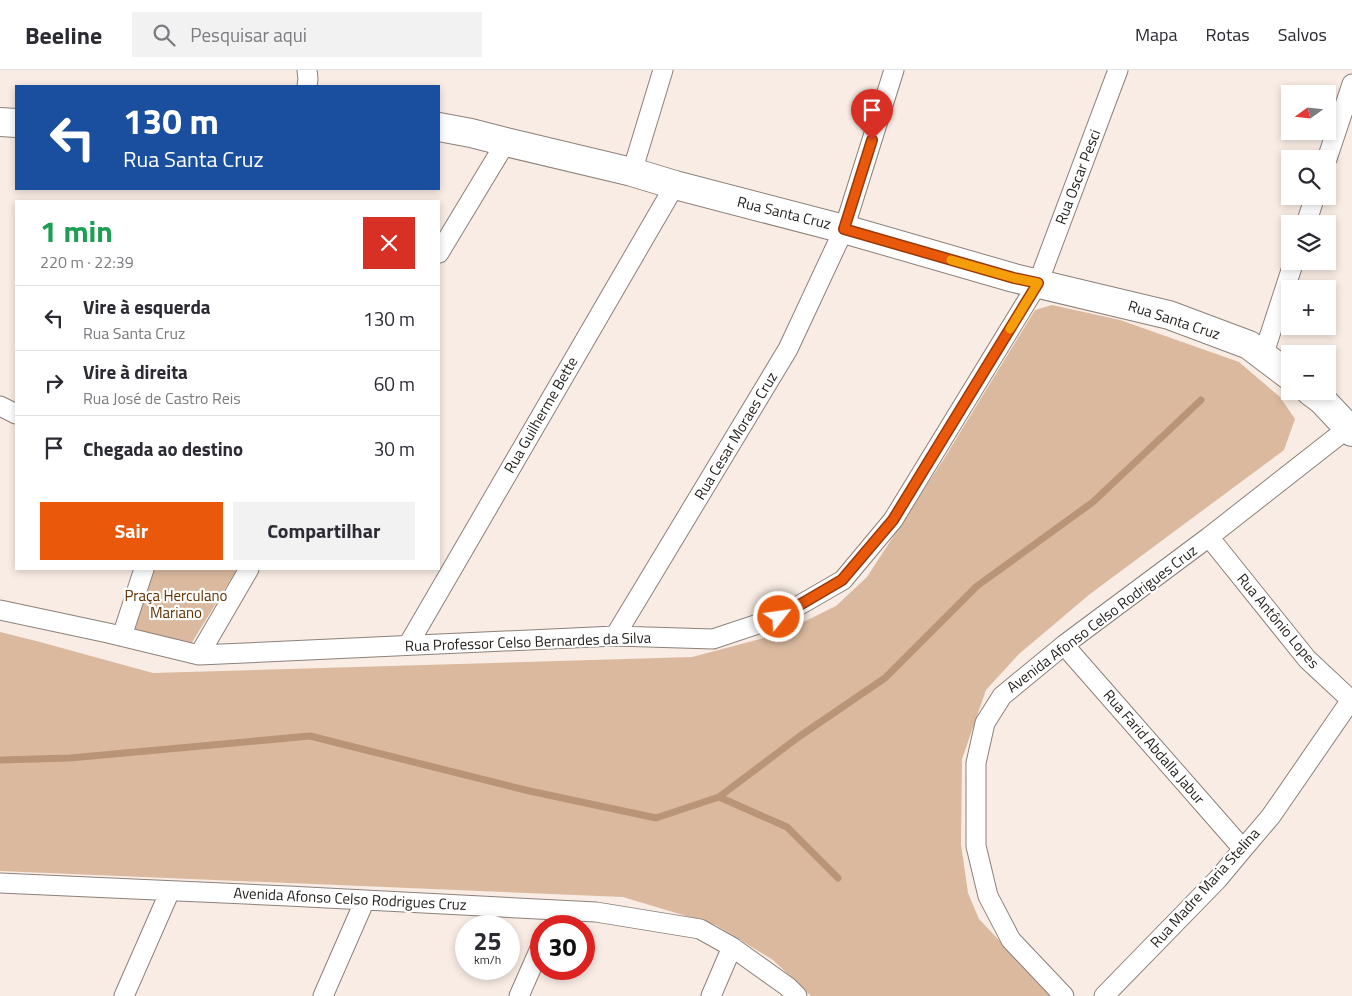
<!DOCTYPE html>
<html lang="pt">
<meta charset="utf-8">
<style>
body{margin:0;font-family:"Titillium Web",sans-serif;background:#f2f2f3;color:#2b2b33;height:100vh;display:flex;flex-direction:column;font-size:19px;white-space:nowrap}
*{box-sizing:border-box;margin:0}
p{font-size:16px;color:#7c7c81}
.icon{flex:none;width:28px;height:28px;fill:none;stroke:currentColor;stroke-width:2;stroke-linecap:round;stroke-linejoin:round}
.map{position:relative;flex:1;overflow:hidden}
.sheet{position:absolute;left:15px;top:130px;width:425px;height:370px;display:flex;flex-direction:column;background:#fff;border-radius:0px;box-shadow:0 2px 8px #0003}
.sheet>*{flex:none}
.banner{position:absolute;left:15px;top:15px;width:425px;height:105px;border-radius:0px;box-shadow:0 2px 8px #0003;background:#1a4fa0;color:#fff;overflow:hidden}
.needle{width:32px;rotate:255deg}
.tools{position:absolute;left:1281px;top:15px;display:grid;gap:10px}
.tools a{display:grid;place-items:center;width:55px;height:55px;border-radius:0px;background:#fff;box-shadow:0 2px 8px #0003;font-size:25px}
.speed{position:absolute;left:455px;top:845px;display:flex;gap:10px;font-size:25px;font-weight:700;text-align:center}
.speed>*{display:grid;place-content:center;width:65px;height:65px;border-radius:50%;background:#fff;box-shadow:0 2px 8px #0003;line-height:1}
.speed small{font-size:12px;font-weight:400}
.speed .limit{border:8px solid #d22;background:#fff;color:#111}
.pin{position:absolute;display:grid;place-items:center;width:42px;height:42px;color:#fff;margin:-51px -21px;border-radius:50% 50% 50% 0;rotate:-45deg;box-shadow:0 0 5px #0007}
.pin .icon{rotate:45deg}
.me{position:absolute;width:55px;margin:-28px;rotate:60deg;stroke-linejoin:round;filter:drop-shadow(0 0 4px #0008)}
.turn{display:flex;align-items:center;gap:18px;height:105px;padding:0 25px;font-size:22px}
.turn .icon{width:65px;height:65px;stroke-width:2.5}
.turn b{display:block;font-size:35px;line-height:42px}
.round{display:grid;place-items:center;flex:none;width:52px;height:52px;border-radius:0px;background:#f2f2f3}
.headline{display:flex;align-items:center;justify-content:space-between;height:85px;padding:0 25px}
h1{font-size:30px;font-weight:700;line-height:38px;color:#1e9e55}
.cta{display:flex;gap:10px;margin-top:auto;padding:10px 25px}
.cta a{flex:1;height:58px;border-radius:0px;background:#ea580c;color:#fff;font-size:20px;font-weight:700;line-height:58px;text-align:center}
.cta a+a{background:#f2f2f3;color:#2b2b33}
ul{padding:0;list-style:none}
li{display:flex;align-items:center;gap:15px;height:65px;padding:0 25px;border-top:1px solid #e1e1e2}
li div{flex:1}
li b{display:block;font-size:19px}
li em{font-style:normal}
header{display:flex;align-items:center;gap:30px;box-sizing:border-box;height:70px;padding:0 25px;background:#fff;border-bottom:1px solid #e1e1e2}
header strong{font-size:24px}
nav{display:flex;gap:28px;margin-inline-start:auto;font-size:18px}
.search{width:350px;height:45px;background:#f2f2f3;display:flex;align-items:center;gap:12px;box-sizing:border-box;padding:0 18px;border-radius:0px;color:#7c7c81;font-size:19px}
.map>svg:first-child{display:block}
</style>
<header>
<strong>Beeline</strong>
<div class="search"><svg class="icon" aria-label="search" viewBox="0 0 24 24"><circle cx="10" cy="10" r="6"/><path d="M15 15l6 6"/></svg>Pesquisar aqui</div>
<nav><a>Mapa</a><a>Rotas</a><a>Salvos</a></nav>
</header>
<div class="map">
<svg width="1352" height="926" viewBox="0 0 1352 926">
<rect width="100%" height="100%" fill="#f8ece4"/>
<path fill="#dbb99f" d="M1052,235L1120,250L1239,292L1280,327L1295,349L1284,380L1090,524L1019,584L986,620L962,689L961,774L968,823L979,849L1049,923L1050,926H811L773,890L716,855L623,827L0,801V562L40,572L153,603L692,587L779,564L836,536L867,507L945,387L1035,240Z
M154,499H237L191,574L132,562Z"/>
<g fill="none" stroke-linecap="round" stroke-linejoin="round">
<path stroke="#ba9477" stroke-width="7" d="M0,690L70,688L310,666L525,720L656,748L719,727L800,666L885,608L977,516L1093,432L1201,330
M719,727L787,757L838,808"/>
<defs>
<path id="street" d="M307,16L308,9L307,0
M1327,89L1352,14
M632,102L663,0
M1306,154L1315,126
M439,183L506,72
M1263,286L1294,191
M0,336L16,344
M1209,467L1307,589L1352,631
M0,540L108,563L199,585L615,566L713,569L779,547L843,510L893,450L1038,213L1118,0
M122,566L144,499
M615,566L788,279L844,159L894,0
M408,575L675,115
M1064,575L1243,779
M199,585L249,499
M0,813L288,826L596,842L700,859L732,877L788,917L797,926
M124,926L170,821
M323,926L365,830
M519,926L541,876
M711,926L732,877
M1064,926L1011,870L988,826L976,776V693L985,653L1002,626L1064,575L1209,467L1348,358
M1104,926L1218,809L1243,779L1271,746L1351,630"/>
<path id="secondary" d="M0,52L16,53
M439,57L471,63L506,72L632,102L675,115L844,159L1014,208L1169,245L1249,275L1290,306
M1310,321L1322,330L1352,362"/>
</defs>
<use href="#street" stroke="#8c817a" stroke-width="21"/>
<use href="#secondary" stroke="#8c817a" stroke-width="30"/>
<use href="#street" stroke="#fff" stroke-width="19"/>
<use href="#secondary" stroke="#fff" stroke-width="28"/>
</g>
<g fill="none" stroke-linecap="round" stroke-linejoin="round">
<defs>
<path id="route" d="M779,547L842,510L893,450L1038,213L1014,208L844,159L872,70"/>
</defs>
<use href="#route" stroke="#983908" stroke-width="12"/>
<use href="#route" stroke="#ea580c" stroke-width="9"/>
<path stroke="#f59e0b" stroke-width="9" d="M951,190L1014,208L1038,213L1010,259"/>
</g>
<g text-anchor="middle" stroke-width="4.5" stroke-linejoin="round" paint-order="stroke">
<g font-size="15" fill="#221e1b" stroke="#fff">
<text transform="translate(1078 107) rotate(-69)" y="5">Rua Oscar Pesci</text>
<text transform="translate(784 143) rotate(14)" y="5">Rua Santa Cruz</text>
<text transform="translate(1174 250) rotate(18)" y="5">Rua Santa Cruz</text>
<text transform="translate(541 345) rotate(-60)" y="5">Rua Guilherme Bette</text>
<text transform="translate(736 366) rotate(-59)" y="5">Rua Cesar Moraes Cruz</text>
<text transform="translate(1102 549) rotate(-37)" y="5">Avenida Afonso Celso Rodrigues Cruz</text>
<text transform="translate(1278 551) rotate(50)" y="5">Rua Antônio Lopes</text>
<text transform="translate(528 572) rotate(-2)" y="5">Rua Professor Celso Bernardes da Silva</text>
<text transform="translate(1154 677) rotate(49)" y="5">Rua Farid Abdalla Jabur</text>
<text transform="translate(1205 818) rotate(-48)" y="5">Rua Madre Maria Stelina</text>
<text transform="translate(350 829) rotate(3)" y="5">Avenida Afonso Celso Rodrigues Cruz</text>
</g>
<g font-size="15" fill="#623100" stroke="#fff">
<text x="176" y="531">Praça Herculano<tspan x="176" dy="17">Mariano</tspan></text>
</g>
</g>
</svg>
<div class="tools">
<a><svg class="needle" viewBox="-14 -14 28 28"><path d="M0-13l5 13h-10z" fill="#e53935"/><path d="M0 13l5-13h-10z" fill="#7c7c81"/></svg></a>
<a><svg class="icon" aria-label="search" viewBox="0 0 24 24"><circle cx="10" cy="10" r="6"/><path d="M15 15l6 6"/></svg></a>
<a><svg class="icon" aria-label="layers" viewBox="0 0 24 24"><path d="M12 4l9 5-9 5-9-5zM3 14l9 5 9-5"/></svg></a>
<a>+</a>
<a>−</a>
</div>
<div class="speed"><div>25<small>km/h</small></div><div class="limit">30</div></div>
<div class="pin" style="left:872px;top:70px;background:#d93025"><svg class="icon" aria-label="arrive" viewBox="0 0 24 24"><path d="M6 21V4h12l-3 4 3 4H6"/></svg></div>
<svg class="me" style="left:779px;top:547px" viewBox="-20 -20 40 40"><circle r="17" fill="#ea580c" stroke="#fff" stroke-width="3"/><path d="M0-11L8 9 0 5-8 9z" fill="#fff"/></svg>
<div class="banner">
<div class="turn"><svg class="icon" aria-label="left" viewBox="0 0 24 24"><path d="M17 20v-9H6M10 6l-5 5 5 5"/></svg><div><b>130 m</b>Rua Santa Cruz</div></div>
</div>
<section class="sheet">
<div class="headline"><div><h1>1 min</h1><p>220 m · 22:39</p></div><a class="round" style="background:#d93025;color:#fff"><svg class="icon" aria-label="close" viewBox="0 0 24 24"><path d="M6 6l12 12M18 6L6 18"/></svg></a></div>
<ul>
<li><svg class="icon" aria-label="left" viewBox="0 0 24 24"><path d="M17 20v-9H6M10 6l-5 5 5 5"/></svg><div><b>Vire à esquerda</b><p>Rua Santa Cruz</p></div><em>130 m</em></li>
<li><svg class="icon" aria-label="right" viewBox="0 0 24 24"><path d="M7 20v-9h11M14 6l5 5-5 5"/></svg><div><b>Vire à direita</b><p>Rua José de Castro Reis</p></div><em>60 m</em></li>
<li><svg class="icon" aria-label="arrive" viewBox="0 0 24 24"><path d="M6 21V4h12l-3 4 3 4H6"/></svg><div><b>Chegada ao destino</b></div><em>30 m</em></li>
</ul>
<div class="cta"><a>Sair</a><a>Compartilhar</a></div>
</section>
</div>
